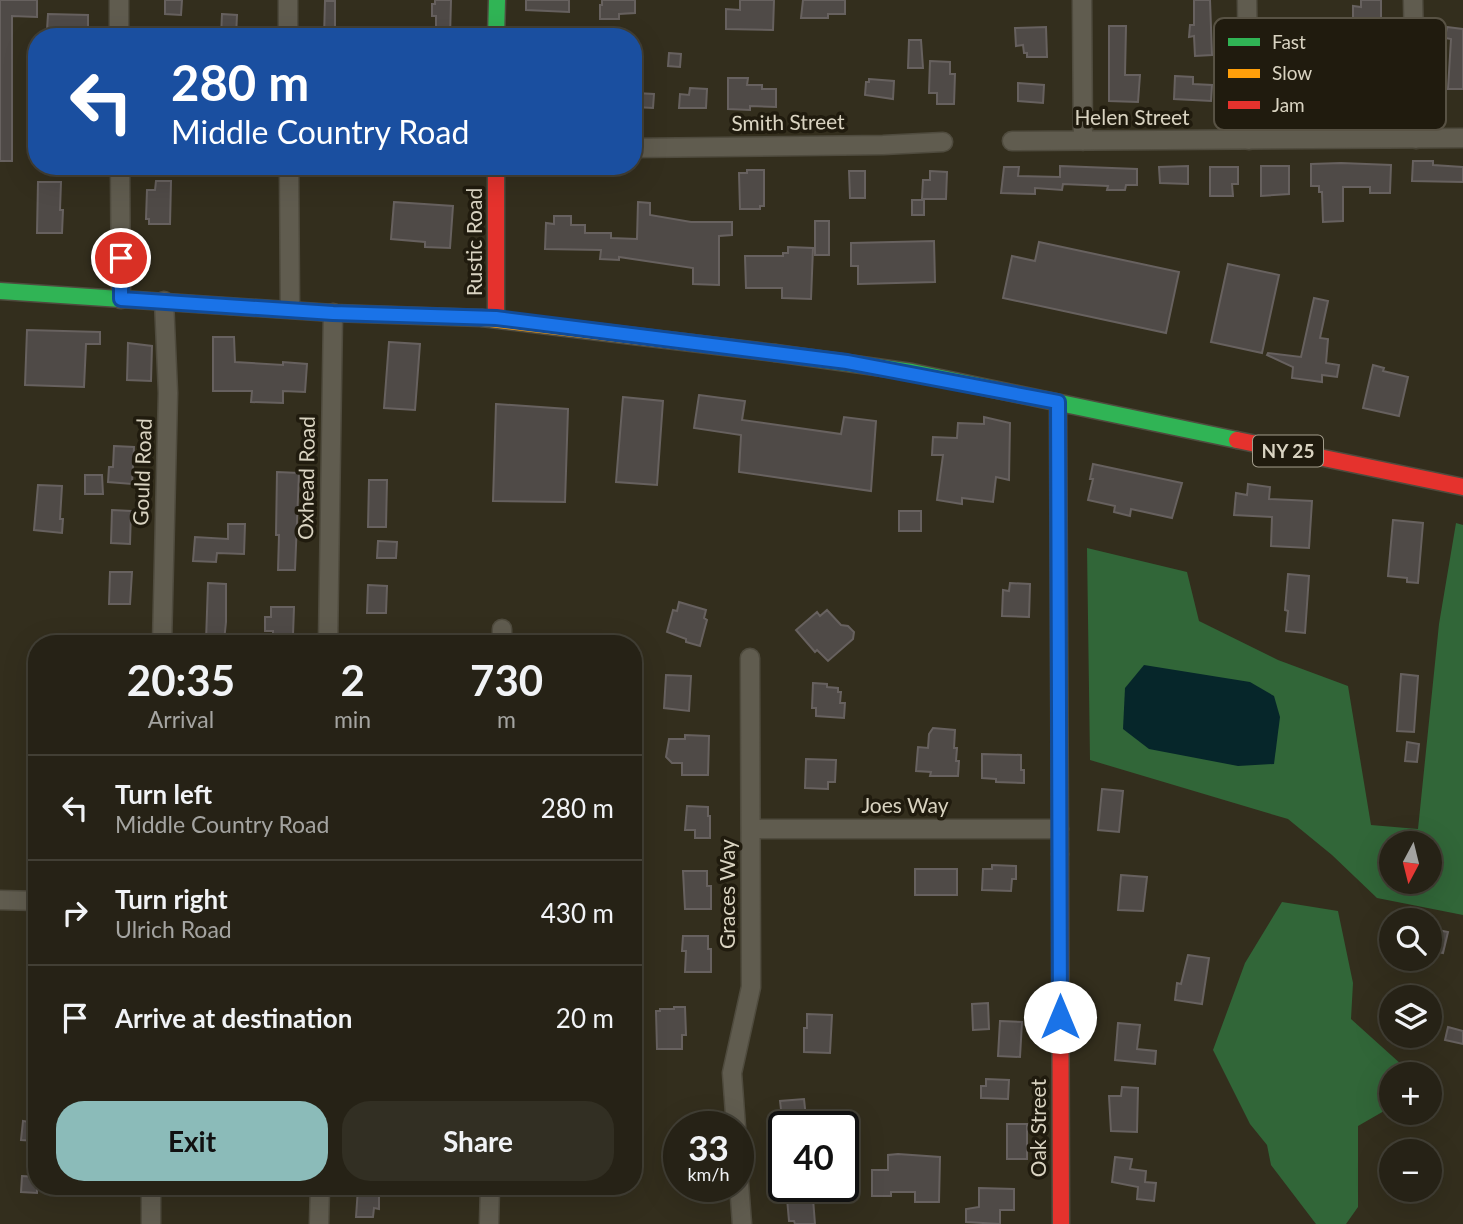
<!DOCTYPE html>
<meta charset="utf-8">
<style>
body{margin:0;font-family:Lato,sans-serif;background:#322f23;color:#f1f3f6;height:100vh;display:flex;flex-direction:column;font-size:26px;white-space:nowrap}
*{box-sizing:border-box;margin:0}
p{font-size:23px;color:#a4a4a1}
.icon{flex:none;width:38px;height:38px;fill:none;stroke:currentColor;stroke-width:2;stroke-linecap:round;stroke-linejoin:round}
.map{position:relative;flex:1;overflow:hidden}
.side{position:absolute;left:28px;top:635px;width:614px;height:560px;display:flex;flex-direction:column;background:#262216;border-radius:28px;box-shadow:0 7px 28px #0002,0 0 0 2px #423f35}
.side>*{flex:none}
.guide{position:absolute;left:28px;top:28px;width:614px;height:147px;border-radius:28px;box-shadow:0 7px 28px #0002,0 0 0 2px #423f35;background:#1a4fa0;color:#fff;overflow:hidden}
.needle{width:46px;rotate:187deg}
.buttons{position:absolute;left:1379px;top:831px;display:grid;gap:14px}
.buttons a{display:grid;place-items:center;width:63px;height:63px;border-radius:50%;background:#262216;box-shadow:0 7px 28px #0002,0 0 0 2px #423f35;font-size:35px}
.speed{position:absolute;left:663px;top:1111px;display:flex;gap:14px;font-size:35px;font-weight:700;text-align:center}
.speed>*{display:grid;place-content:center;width:91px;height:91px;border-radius:50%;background:#262216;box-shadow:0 7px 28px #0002,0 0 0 2px #423f35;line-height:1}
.speed small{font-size:18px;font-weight:400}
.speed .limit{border:4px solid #111;border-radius:10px;background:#fff;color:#111}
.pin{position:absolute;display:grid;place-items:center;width:60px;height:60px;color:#fff;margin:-30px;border:4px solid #fff;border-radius:50%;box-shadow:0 2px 7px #0007}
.me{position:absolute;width:77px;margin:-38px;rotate:0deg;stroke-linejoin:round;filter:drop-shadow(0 0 5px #0008)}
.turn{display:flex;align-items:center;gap:24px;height:147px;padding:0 28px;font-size:32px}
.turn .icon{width:91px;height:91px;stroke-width:2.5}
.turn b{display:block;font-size:49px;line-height:60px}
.eta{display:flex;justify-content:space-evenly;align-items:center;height:119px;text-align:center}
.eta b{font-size:42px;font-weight:700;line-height:49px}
.primary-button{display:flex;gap:14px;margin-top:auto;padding:14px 28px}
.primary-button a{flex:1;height:80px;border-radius:28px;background:#8bbbb9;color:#111;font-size:28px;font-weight:700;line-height:80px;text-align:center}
.primary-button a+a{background:#322f23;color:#f1f3f6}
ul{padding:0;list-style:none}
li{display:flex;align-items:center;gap:21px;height:105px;padding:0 28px;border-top:2px solid #423f35}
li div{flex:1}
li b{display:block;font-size:26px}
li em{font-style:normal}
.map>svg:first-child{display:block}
</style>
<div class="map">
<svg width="1463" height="1224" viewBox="0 0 1463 1224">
<rect width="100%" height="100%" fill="#332e1d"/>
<path fill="#316638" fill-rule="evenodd" d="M1456,523L1463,525V915L1377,898L1332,855L1288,819L1090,760L1087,548L1187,572L1199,621L1278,660L1348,686L1371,825L1418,829L1439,624ZM1391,844H1430V882H1391Z
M1282,902L1338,911L1353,983L1351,1019L1412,1074H1391V1107L1358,1126V1207L1346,1224H1316L1271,1165L1267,1145L1250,1124L1213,1050L1245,963Z"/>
<path fill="#06262a" d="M1144,665L1250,682L1274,696L1280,717L1274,764L1238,766L1149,749L1123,729L1125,688Z"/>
<path fill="#4f4a47" stroke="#67615f" stroke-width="2" d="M0,0H37V17L12,16V161H0Z
M165,0H182L181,15L165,14Z
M435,0H451L450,37H436V16H432V4H435Z
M526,0H569V12L526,10Z
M602,0H635V13L619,14V19H600V5H602Z
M740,0H774L773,30L726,29V9L740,10Z
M803,0H845V14H828V18H801Z
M1194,0H1210L1212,55L1195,56L1194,36L1189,37L1190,25H1194Z
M1361,0H1381V55H1344V39H1353V6L1361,7Z
M325,1H335V37H324Z
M48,14L88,15V31L47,30Z
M222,14L237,15L236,37H221Z
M1109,26H1126L1125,75H1140L1138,102L1109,101Z
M1046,27L1047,57H1027V53H1024L1023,45L1016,46L1015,28Z
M1447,27L1463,29V89H1448L1451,39L1445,38Z
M909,40H921L923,68H908Z
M669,53L681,54L680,67L668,66Z
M930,61L950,62V74H955L954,104H937V93H929Z
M1175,76L1193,77V84L1212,85L1211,101L1174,99Z
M728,78H748L747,85H762V89H776V107L750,106V110L728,109Z
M869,79L894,81L893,99L865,95L866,82H869Z
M1018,83L1044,85L1043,103L1018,101Z
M690,88L707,89L706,108H679L680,94L689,95Z
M636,93L654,94L653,108L635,107Z
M1413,161H1433V165L1463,167V182L1412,181Z
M1341,163L1391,165L1390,193H1370V187H1343V221L1323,222L1322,192H1319V186H1311V164Z
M1060,166L1137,169V185H1126L1125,190H1107L1108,186L1063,184L1062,190L1035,188V194L1001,193L1004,167H1019L1018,176L1060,177Z
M1188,166V184L1160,183L1159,167Z
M1261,166H1289V194L1261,196Z
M1210,167H1238V184H1232L1233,196H1210Z
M747,170H764V206H760V209H740L739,173H747Z
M849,171H865V198H850Z
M930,171L947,172L946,199H922L923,180H930Z
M156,181H171L170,224H149V219H146L147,190H155Z
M38,182H61L60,210H63L62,233H37Z
M912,200H924V215H912Z
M394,202L453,206L450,248L425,247V242L391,239Z
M638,202L650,203V215L691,222H732V235L719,236V285L693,284V268L619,257V260L600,259L601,250L545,249L546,223L554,224V216H571V225H585V233H611V238L637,239Z
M815,221H829V255H815Z
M934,241L935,282L858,284V266H851V243Z
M1039,242L1179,272L1166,333L1003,298L1012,256L1035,261Z
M788,247L813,248L811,299L782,298V288H746L745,256H783V253H788Z
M1228,264L1279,275L1262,353L1211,342Z
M1314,298L1328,301L1320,338L1328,339L1326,363L1339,365L1337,377L1322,375V382L1292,378L1293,367L1267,355L1268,353L1301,357Z
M27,330L100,332V344H86L84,387L25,385Z
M213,337H234L235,362L283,365V362L307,364L305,392L283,391V403L251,402L252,391H213Z
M389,342L420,344L415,410L384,408Z
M128,343L152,346L151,381L127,380Z
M1373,365L1384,368L1383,371L1408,377L1399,416L1363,408Z
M699,395L745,401L742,420L841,434L844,417L876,421L871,491L739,472L741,435L694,428Z
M623,397L663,401L657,485L616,482Z
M496,404L568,409L565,502L493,501Z
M984,417L1010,423L1009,480L996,477L993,502L962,498V504L937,500L943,455H932L933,437L957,438L958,423L984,424Z
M114,446L134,447L132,484L108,482L109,467H113Z
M1093,464L1182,483L1172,518L1131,509L1130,516L1114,512L1115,506L1088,500L1093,479H1090Z
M277,472L299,473L295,570H278L279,535H276Z
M85,475H102L103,494H85Z
M369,480H387L386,527H368Z
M1248,484L1270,487L1269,499L1312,501L1309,548L1271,546L1272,517L1234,515L1236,493L1247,495Z
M38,485L62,486L60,519H63L62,533L34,530Z
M112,510L131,511L130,544L111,543Z
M899,511H921V531H899Z
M1393,520L1423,523L1418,583L1407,582V578L1388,576Z
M228,524H245L244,554L217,553L216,562L193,561L195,537L228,539Z
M378,541L397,542L396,558H377Z
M110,572H132L130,604H109Z
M1288,574L1309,576L1305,633L1286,631L1288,611L1285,610Z
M208,583L226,584V622L224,641H222V644H210V641H206Z
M1010,583L1030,584L1029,617L1002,616L1003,590L1009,591Z
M368,585L387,586L386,613H367Z
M679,602L706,610L704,618L707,620L700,646L686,642V639L667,632L673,610L677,611Z
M271,607H294L293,635H273V631H265V617H271Z
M827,610L841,625L848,626L854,632L853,639L828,661L817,650L815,652L796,630L817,612L820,616Z
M1401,674L1418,676L1414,732L1397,731Z
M666,675L691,676L689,711L664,708Z
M813,683L827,684V687L838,688V692H841L840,703H845L844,718L816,716V708H812Z
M933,728L955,730L954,748H957L956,761H959L958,776H930L931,772L916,771L918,747L928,748L929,734Z
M685,735L709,736L708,775H682V763H672L666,757L669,739H685Z
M1407,742L1419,744L1417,762L1405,761Z
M982,754L1021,755V770H1024V783L996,782V779L982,778Z
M806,759L836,760L835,782H828V789L805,788Z
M1102,789L1123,791L1119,832L1098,830Z
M687,806L708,807V816H710V838H695V830H685Z
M992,865L1016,866V879H1012L1011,891L982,890L983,869H992Z
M915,869H957V895H915Z
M683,871H707V886H711V909H685Z
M1121,875L1147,877L1143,911L1118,910Z
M1433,929L1448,932L1443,953L1430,950Z
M683,936H708V949H711V972H685L686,951H682Z
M1188,955L1209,958L1202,1004L1175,1000L1177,983L1181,984Z
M988,1003L989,1029L973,1030L972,1004Z
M674,1007H685L686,1035H682V1049H657L656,1011H660V1009H674Z
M807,1014L832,1015L830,1053L804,1052V1028H807Z
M1000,1021L1022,1022L1020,1057L998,1056Z
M1118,1023L1140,1025L1137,1049L1156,1051L1155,1064L1115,1060Z
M1448,1027L1463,1031V1044L1445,1040Z
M986,1079L1009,1080L1008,1099L981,1098V1086H986Z
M1122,1087L1138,1088L1137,1132L1111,1131L1109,1096H1121Z
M804,1099L807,1127H783L780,1101Z
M23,1121L37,1123V1141L21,1140Z
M1007,1124H1027V1159H1007Z
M898,1154L940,1157L939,1202H915V1192H891V1196H872V1170H888V1155Z
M1115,1157L1132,1159L1130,1169L1146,1171L1145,1182L1156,1183L1154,1201L1137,1199L1138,1187L1112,1182Z
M22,1176L37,1177V1193L21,1192Z
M812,1186L815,1224H795L794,1221H789L786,1187Z
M358,1188L379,1189V1209L374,1208L373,1217H356Z
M979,1188L1014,1189V1210H1000V1224L966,1222V1209L979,1207Z"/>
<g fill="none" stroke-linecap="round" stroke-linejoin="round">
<defs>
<path id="street" d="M119,0V37
M288,0V37
M1082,0L1083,141
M1247,0L1249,140
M1413,0L1416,139
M1012,141L1463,138
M634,148L883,145L943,142
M120,166L121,299
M289,166L290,308
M162,644L168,393L164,301
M328,644L333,313
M502,644V629
M751,829H1059
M0,900L37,901
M736,1127L732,1073L751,987L750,658
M738,1170L742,1224
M151,1224V1186
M319,1224L320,1186
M489,1224L490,1186"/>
<path id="fast" d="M496,37L497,0
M0,291L333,313L482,318
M775,353L912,372L1237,440
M1058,403L1060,854"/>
<path id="slow" d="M482,318L775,353"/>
<path id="jam" d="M496,166V319
M1237,440L1463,487
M1060,854L1061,1224"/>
</defs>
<use href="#street" stroke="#4f4b3e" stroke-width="21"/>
<use href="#fast" stroke="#4f4b3e" stroke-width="19"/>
<use href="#slow" stroke="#4f4b3e" stroke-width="19"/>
<use href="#jam" stroke="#4f4b3e" stroke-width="19"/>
<use href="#street" stroke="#605c4f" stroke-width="18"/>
<use href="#fast" stroke="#30b455" stroke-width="16"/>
<use href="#slow" stroke="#ff9f0a" stroke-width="16"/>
<use href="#jam" stroke="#e5322d" stroke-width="16"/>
</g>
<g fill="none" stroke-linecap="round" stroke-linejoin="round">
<defs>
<path id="route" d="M121,258V299L333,313L496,318L847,362L1058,402L1060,1017"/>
</defs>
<use href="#route" stroke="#114b97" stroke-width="18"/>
<use href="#route" stroke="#1a73e8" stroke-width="12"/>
</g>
<g text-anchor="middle" stroke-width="7" stroke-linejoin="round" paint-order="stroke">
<rect fill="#201b0e" stroke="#a29c8b" stroke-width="2" x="1253" y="435.5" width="70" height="31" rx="5"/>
<g font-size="19" font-weight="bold" fill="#d9d3c1">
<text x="1288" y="458">NY 25</text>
</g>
<g font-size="21" fill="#d9d3c1" stroke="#201b0e">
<text x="1132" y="125">Helen Street</text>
<text transform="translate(788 123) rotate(-1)" y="7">Smith Street</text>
<text transform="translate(475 242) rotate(-90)" y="7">Rustic Road</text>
<text transform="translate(143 472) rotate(-88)" y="7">Gould Road</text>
<text transform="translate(307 478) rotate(-89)" y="7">Oxhead Road</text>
<text x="905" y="813">Joes Way</text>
<text transform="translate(728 894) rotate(-90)" y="7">Graces Way</text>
<text transform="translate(1039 1128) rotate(-90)" y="7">Oak Street</text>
</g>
</g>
<rect x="1214" y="18" width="232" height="112" rx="10" fill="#201b0e" stroke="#585244" stroke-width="2"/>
<rect x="1228" y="38" width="32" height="8" fill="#30b455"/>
<rect x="1228" y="69" width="32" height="9" fill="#ff9f0a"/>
<rect x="1228" y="101" width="32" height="8" fill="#e5322d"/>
<g font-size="19" fill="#d9d3c1">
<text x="1272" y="49">Fast</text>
<text x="1272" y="80">Slow</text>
<text x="1272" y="112">Jam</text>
</g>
</svg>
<div class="buttons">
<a><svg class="needle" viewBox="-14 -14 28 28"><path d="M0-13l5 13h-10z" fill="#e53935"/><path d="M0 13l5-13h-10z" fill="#a4a4a1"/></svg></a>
<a><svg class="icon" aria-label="search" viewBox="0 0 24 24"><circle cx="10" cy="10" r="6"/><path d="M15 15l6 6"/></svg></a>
<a><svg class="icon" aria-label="layers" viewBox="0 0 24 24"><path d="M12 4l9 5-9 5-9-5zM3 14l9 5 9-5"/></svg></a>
<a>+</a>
<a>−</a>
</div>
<div class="speed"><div>33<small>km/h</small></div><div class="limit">40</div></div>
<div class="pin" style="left:121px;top:258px;background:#d93025"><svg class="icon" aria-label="arrive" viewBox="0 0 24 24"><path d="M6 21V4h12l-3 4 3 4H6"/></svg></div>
<svg class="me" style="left:1060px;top:1017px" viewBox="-20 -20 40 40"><circle r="19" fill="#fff"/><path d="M0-13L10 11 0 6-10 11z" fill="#1a73e8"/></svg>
<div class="guide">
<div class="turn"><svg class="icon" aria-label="left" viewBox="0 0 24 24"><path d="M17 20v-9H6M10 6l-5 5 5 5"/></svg><div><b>280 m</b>Middle Country Road</div></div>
</div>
<section class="side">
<div class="eta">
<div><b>20:35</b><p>Arrival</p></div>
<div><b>2</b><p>min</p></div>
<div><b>730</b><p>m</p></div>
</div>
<ul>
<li><svg class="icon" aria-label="left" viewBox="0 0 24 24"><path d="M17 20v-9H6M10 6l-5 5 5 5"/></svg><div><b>Turn left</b><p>Middle Country Road</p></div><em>280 m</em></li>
<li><svg class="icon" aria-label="right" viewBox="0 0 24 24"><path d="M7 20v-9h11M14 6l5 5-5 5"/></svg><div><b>Turn right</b><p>Ulrich Road</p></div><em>430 m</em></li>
<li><svg class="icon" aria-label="arrive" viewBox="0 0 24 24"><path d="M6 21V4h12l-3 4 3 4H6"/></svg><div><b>Arrive at destination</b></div><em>20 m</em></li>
</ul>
<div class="primary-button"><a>Exit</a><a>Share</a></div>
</section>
</div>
